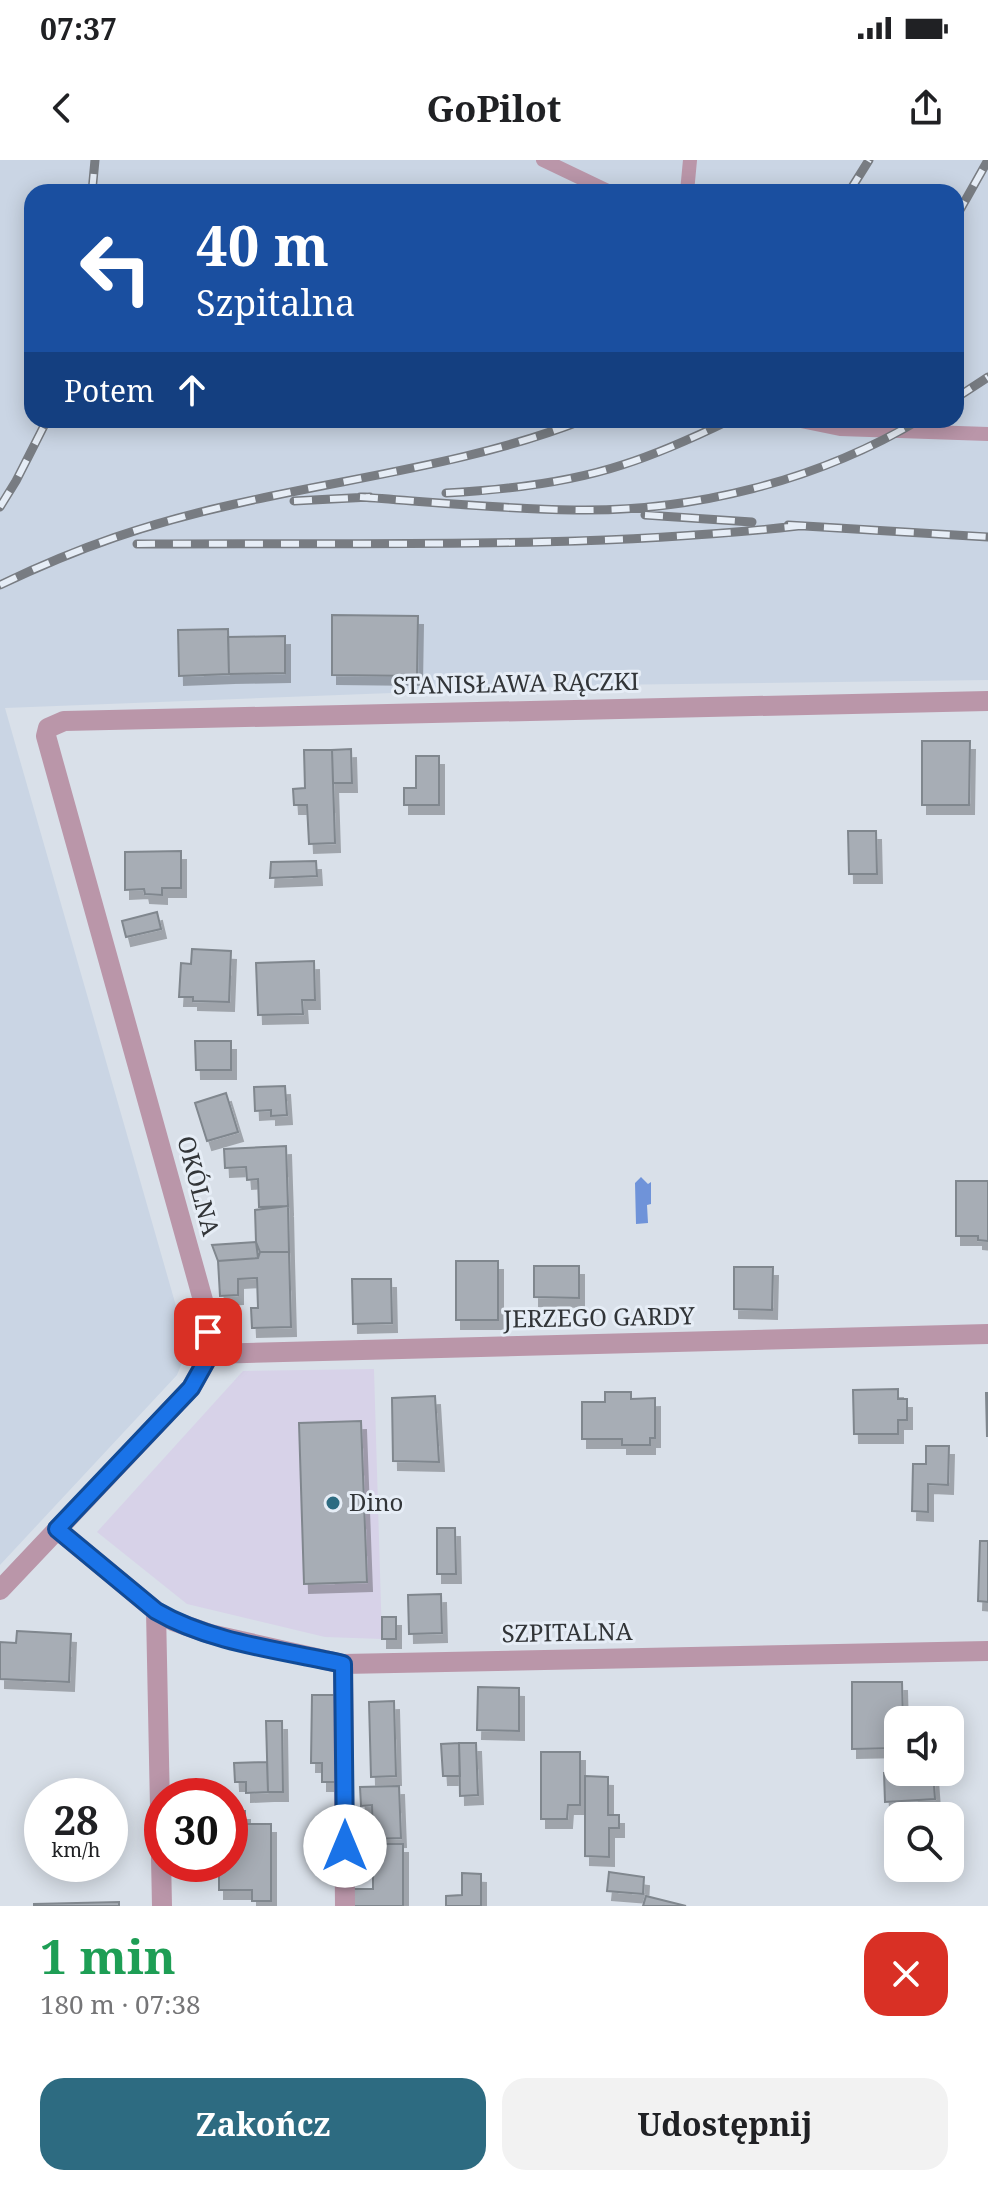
<!DOCTYPE html>
<html lang="pl">
<meta charset="utf-8">
<style>
body{margin:0;font-family:"Noto Serif",serif;background:#f2f2f2;color:#202124;height:100vh;display:flex;flex-direction:column;font-size:30px;white-space:nowrap}
*{box-sizing:border-box;margin:0}
p{font-size:26px;color:#757577}
.icon{flex:none;width:44px;height:44px;fill:none;stroke:currentColor;stroke-width:2;stroke-linecap:round;stroke-linejoin:round}
.map{position:relative;height:1746px;overflow:hidden}
.panel{display:flex;flex-direction:column;background:#fff;flex:1}
.panel>*{flex:none}
.banner{position:absolute;left:24px;top:24px;width:940px;height:244px;border-radius:24px;box-shadow:0 4px 20px #0003;background:#1a4fa0;color:#fff;overflow:hidden}
.controls{position:absolute;left:884px;top:1546px;display:grid;gap:16px}
.controls a{display:grid;place-items:center;width:80px;height:80px;border-radius:16px;background:#fff;box-shadow:0 4px 20px #0003;font-size:40px}
.speed{position:absolute;left:24px;top:1618px;display:flex;gap:16px;font-size:40px;font-weight:700;text-align:center}
.speed>*{display:grid;place-content:center;width:104px;height:104px;border-radius:50%;background:#fff;box-shadow:0 4px 20px #0003;line-height:1}
.speed small{font-size:20px;font-weight:400}
.speed .limit{border:12px solid #d22;background:#fff;color:#111}
.pin{position:absolute;display:grid;place-items:center;width:68px;height:68px;color:#fff;margin:-34px;border-radius:16px;box-shadow:0 4px 12px #0006}
.me{position:absolute;width:88px;margin:-44px;rotate:0deg;stroke-linejoin:round;filter:drop-shadow(0 0 6px #0008)}
.turn{display:flex;align-items:center;gap:28px;height:168px;padding:0 40px;font-size:36px}
.turn .icon{width:104px;height:104px;stroke-width:2.5}
.turn b{display:block;font-size:56px;line-height:68px}
.then{display:flex;align-items:center;height:76px;padding:0 40px;background:#0003;gap:16px;font-size:30px}
.round{display:grid;place-items:center;flex:none;width:84px;height:84px;border-radius:24px;background:#f2f2f2}
.headline{display:flex;align-items:center;justify-content:space-between;height:136px;padding:0 40px}
h1{font-size:48px;font-weight:700;line-height:60px;color:#1e9e55}
.action{display:flex;gap:16px;margin-top:auto;padding:16px 40px}
.action a{flex:1;height:92px;border-radius:24px;background:#2d6b81;color:#fff;font-size:32px;font-weight:700;line-height:92px;text-align:center}
.action a+a{background:#f2f2f2;color:#202124}
.status{display:flex;justify-content:space-between;align-items:center;height:56px;padding:0 40px;background:#fff;direction:ltr}
.status svg{height:22px;fill:currentColor}
header{display:flex;justify-content:space-between;align-items:center;height:104px;padding:0 40px;background:#fff;font-size:36px;font-weight:700}
.map>svg:first-child{display:block}
</style>
<div class="status"><b>07:37</b><svg viewBox="0 0 49 12"><path d="M0 12V9h3v3zM5 12V6h3v6zM10 12V3h3v9zM15 12V0h3v12zM26 1h20v11H26zM47 4h2v5h-2z"/></svg></div>
<header><svg class="icon" aria-label="back" viewBox="0 0 24 24"><path d="M15 5l-7 7 7 7"/></svg>GoPilot<svg class="icon" aria-label="share" viewBox="0 0 24 24"><path d="M12 15V3M7 8l5-5 5 5M5 13v7h14v-7"/></svg></header>
<div class="map">
<svg width="988" height="1746" viewBox="0 0 988 1746">
<defs>
<filter id="shadow"><feDropShadow dx="5" dy="9" stdDeviation="0" flood-color="#0004"/></filter>
</defs>
<rect width="100%" height="100%" fill="#d9e0e9"/>
<path fill="#d7d2e8" d="M374,1209L382,1479L325,1477L187,1444L97,1372L243,1211Z"/>
<path fill="#cad5e4" fill-rule="evenodd" d="M0,0H988V520L600,525L5,548L188,1188L177,1215L0,1405ZM32,32H956V260H32Z"/>
<path fill="#6f93d9" d="M641,1017L648,1024L651,1022V1044L647,1045L648,1063L636,1064L635,1023Z"/>
<path fill="#a7adb5" stroke="#80878e" stroke-width="2" filter="url(#shadow)" d="M332,455L418,456L417,516L332,515Z
M228,469L229,514L179,516L178,470Z
M285,476V513L229,514L228,477Z
M922,581H970L969,645H922Z
M351,589L352,623H333L332,590Z
M304,590H332L335,683L309,684L307,645H294L293,629L305,628Z
M416,596H439V645H404V628H416Z
M848,671H876L877,714H849Z
M181,691V728H162V735L145,734L144,729L125,730V692Z
M316,701L317,716L270,718L271,702Z
M157,752L161,769L126,777L122,761Z
M192,789L231,791L229,842L193,841V837H179L181,803L191,804Z
M314,801L315,840H302L303,854L258,855L256,803Z
M195,881H231V910H196Z
M285,926L287,955L271,956V950L255,951L254,927Z
M226,933L238,972L207,981L195,943Z
M286,986L288,1046L259,1047L258,1019L247,1020L246,1007L225,1008L224,989Z
M956,1021H988V1081L978,1080V1076H956Z
M288,1046L289,1092H260L256,1082L255,1050Z
M256,1082L258,1098L218,1101L212,1085Z
M260,1092H289L291,1167L252,1168L251,1148H258L257,1118L238,1119V1135L220,1136L218,1101L258,1098Z
M456,1101H498V1160H456Z
M534,1106H579V1138L534,1137Z
M734,1107H773L772,1150L734,1149Z
M352,1119H391L392,1163L353,1164Z
M898,1229V1239H907V1260H898V1274H854L853,1230Z
M605,1232H631V1239L655,1238V1278H650V1285H622V1279H582V1242H605Z
M986,1233H988V1276H987Z
M435,1236L439,1302L393,1301L392,1238Z
M361,1261L367,1422L304,1424L299,1263Z
M926,1286H949L948,1325L928,1324V1352L912,1351L913,1304H926Z
M437,1368H455L456,1414H437Z
M980,1381H988V1442L978,1441Z
M441,1434L442,1473L409,1474L408,1435Z
M382,1457H396V1479H382Z
M17,1471L71,1474L69,1522L0,1519V1482L16,1483Z
M852,1522H902L903,1560H898V1588L852,1589Z
M478,1527L519,1528V1571L477,1570Z
M312,1535H338V1622H322V1603H311Z
M394,1541L396,1616L371,1617L369,1542Z
M266,1561H282L283,1632H268Z
M459,1583H476L478,1635L460,1636Z
M459,1583L460,1616H443L441,1584Z
M541,1592H580V1645H568L567,1659H541Z
M267,1602L268,1632L246,1633V1622H235L234,1603Z
M933,1612L935,1639L885,1642L884,1613Z
M585,1616L608,1617V1655H619V1668H609V1697L585,1696Z
M399,1626L401,1678L373,1679L372,1645L361,1646L360,1627Z
M230,1651H245V1664H271V1741H252V1730H219V1704H230Z
M373,1684H403V1746H350V1729H373Z
M609,1712L644,1717L643,1734L607,1731Z
M462,1713L481,1714V1746H446V1736L462,1735Z
M646,1736L686,1746H643Z
M119,1742V1746H34V1744Z"/>
<g fill="none" stroke-linecap="round" stroke-linejoin="round">
<path stroke="#ba96a9" stroke-width="14" d="M543,0L610,32
M687,32L690,0
M796,260L840,269L988,274"/>
<path stroke="#ba96a9" stroke-width="20" d="M210,1194L988,1174
M57,1369L156,1451L173,1461L210,1474L343,1504L988,1491
M0,1430L191,1228L210,1194L206,1151L46,576L48,568L64,561L988,541
M156,1451L162,1746
M343,1504L345,1746"/>
<defs>
<path id="rail" d="M92,32L95,0
M849,32L869,0
M956,57L988,0
M956,238L988,217
M446,333C505,330 567,323 622,305C660,293 695,277 730,260
M360,337C431,342 503,349 574,350C693,352 817,321 919,260
M294,341L370,337
M0,347L16,321L47,260
M645,355L752,362
M788,365L988,377
M137,384C357,382 579,390 798,366
M0,425C79,387 149,363 235,344C352,317 471,304 583,260"/>
</defs>
<use href="#rail" stroke="#787c82" stroke-width="9"/>
<use href="#rail" stroke="#e6edf6" stroke-width="6" stroke-dasharray="18" stroke-linecap="butt"/>
</g>
<g fill="none" stroke-linecap="round" stroke-linejoin="round">
<defs>
<path id="route" d="M208,1172L210,1194L191,1228L57,1369L156,1451C211,1483 281,1490 343,1504L345,1686"/>
</defs>
<use href="#route" stroke="#114b97" stroke-width="20"/>
<use href="#route" stroke="#1a73e8" stroke-width="14"/>
</g>
<circle fill="#2d6b81" stroke="#e6edf6" stroke-width="3" cx="333" cy="1343" r="8"/>
<g text-anchor="middle" stroke-width="6" stroke-linejoin="round" paint-order="stroke">
<g font-size="24" fill="#323538" stroke="#e6edf6">
<text transform="translate(516 524) rotate(-1)" y="8">STANISŁAWA RĄCZKI</text>
<text transform="translate(198 1026) rotate(75)" y="8">OKÓLNA</text>
<text transform="translate(599 1158) rotate(-1)" y="8">JERZEGO GARDY</text>
<text transform="translate(567 1473) rotate(-1)" y="8">SZPITALNA</text>
</g>
<g font-size="24" fill="#323538" stroke="#e6edf6" text-anchor="start">
<text x="349" y="1351">Dino</text>
</g>
</g>
</svg>
<div class="controls">
<a><svg class="icon" aria-label="sound" viewBox="0 0 24 24"><path d="M4 9h4l5-4v14l-5-4H4zM17 9q2 3 0 6"/></svg></a>
<a><svg class="icon" aria-label="search" viewBox="0 0 24 24"><circle cx="10" cy="10" r="6"/><path d="M15 15l6 6"/></svg></a>
</div>
<div class="speed"><div>28<small>km/h</small></div><div class="limit">30</div></div>
<div class="pin" style="left:208px;top:1172px;background:#d93025"><svg class="icon" aria-label="arrive" viewBox="0 0 24 24"><path d="M6 21V4h12l-3 4 3 4H6"/></svg></div>
<svg class="me" style="left:345px;top:1686px" viewBox="-20 -20 40 40"><circle r="19" fill="#fff"/><path d="M0-13L10 11 0 6-10 11z" fill="#1a73e8"/></svg>
<div class="banner">
<div class="turn"><svg class="icon" aria-label="left" viewBox="0 0 24 24"><path d="M17 20v-9H6M10 6l-5 5 5 5"/></svg><div><b>40 m</b>Szpitalna</div></div>
<div class="then">Potem<svg class="icon" aria-label="ahead" viewBox="0 0 24 24"><path d="M12 20V5M6 11l6-6 6 6"/></svg></div>
</div>
</div>
<section class="panel">
<div class="headline"><div><h1>1 min</h1><p>180 m · 07:38</p></div><a class="round" style="background:#d93025;color:#fff"><svg class="icon" aria-label="close" viewBox="0 0 24 24"><path d="M6 6l12 12M18 6L6 18"/></svg></a></div>
<div class="action"><a>Zakończ</a><a>Udostępnij</a></div>
</section>
